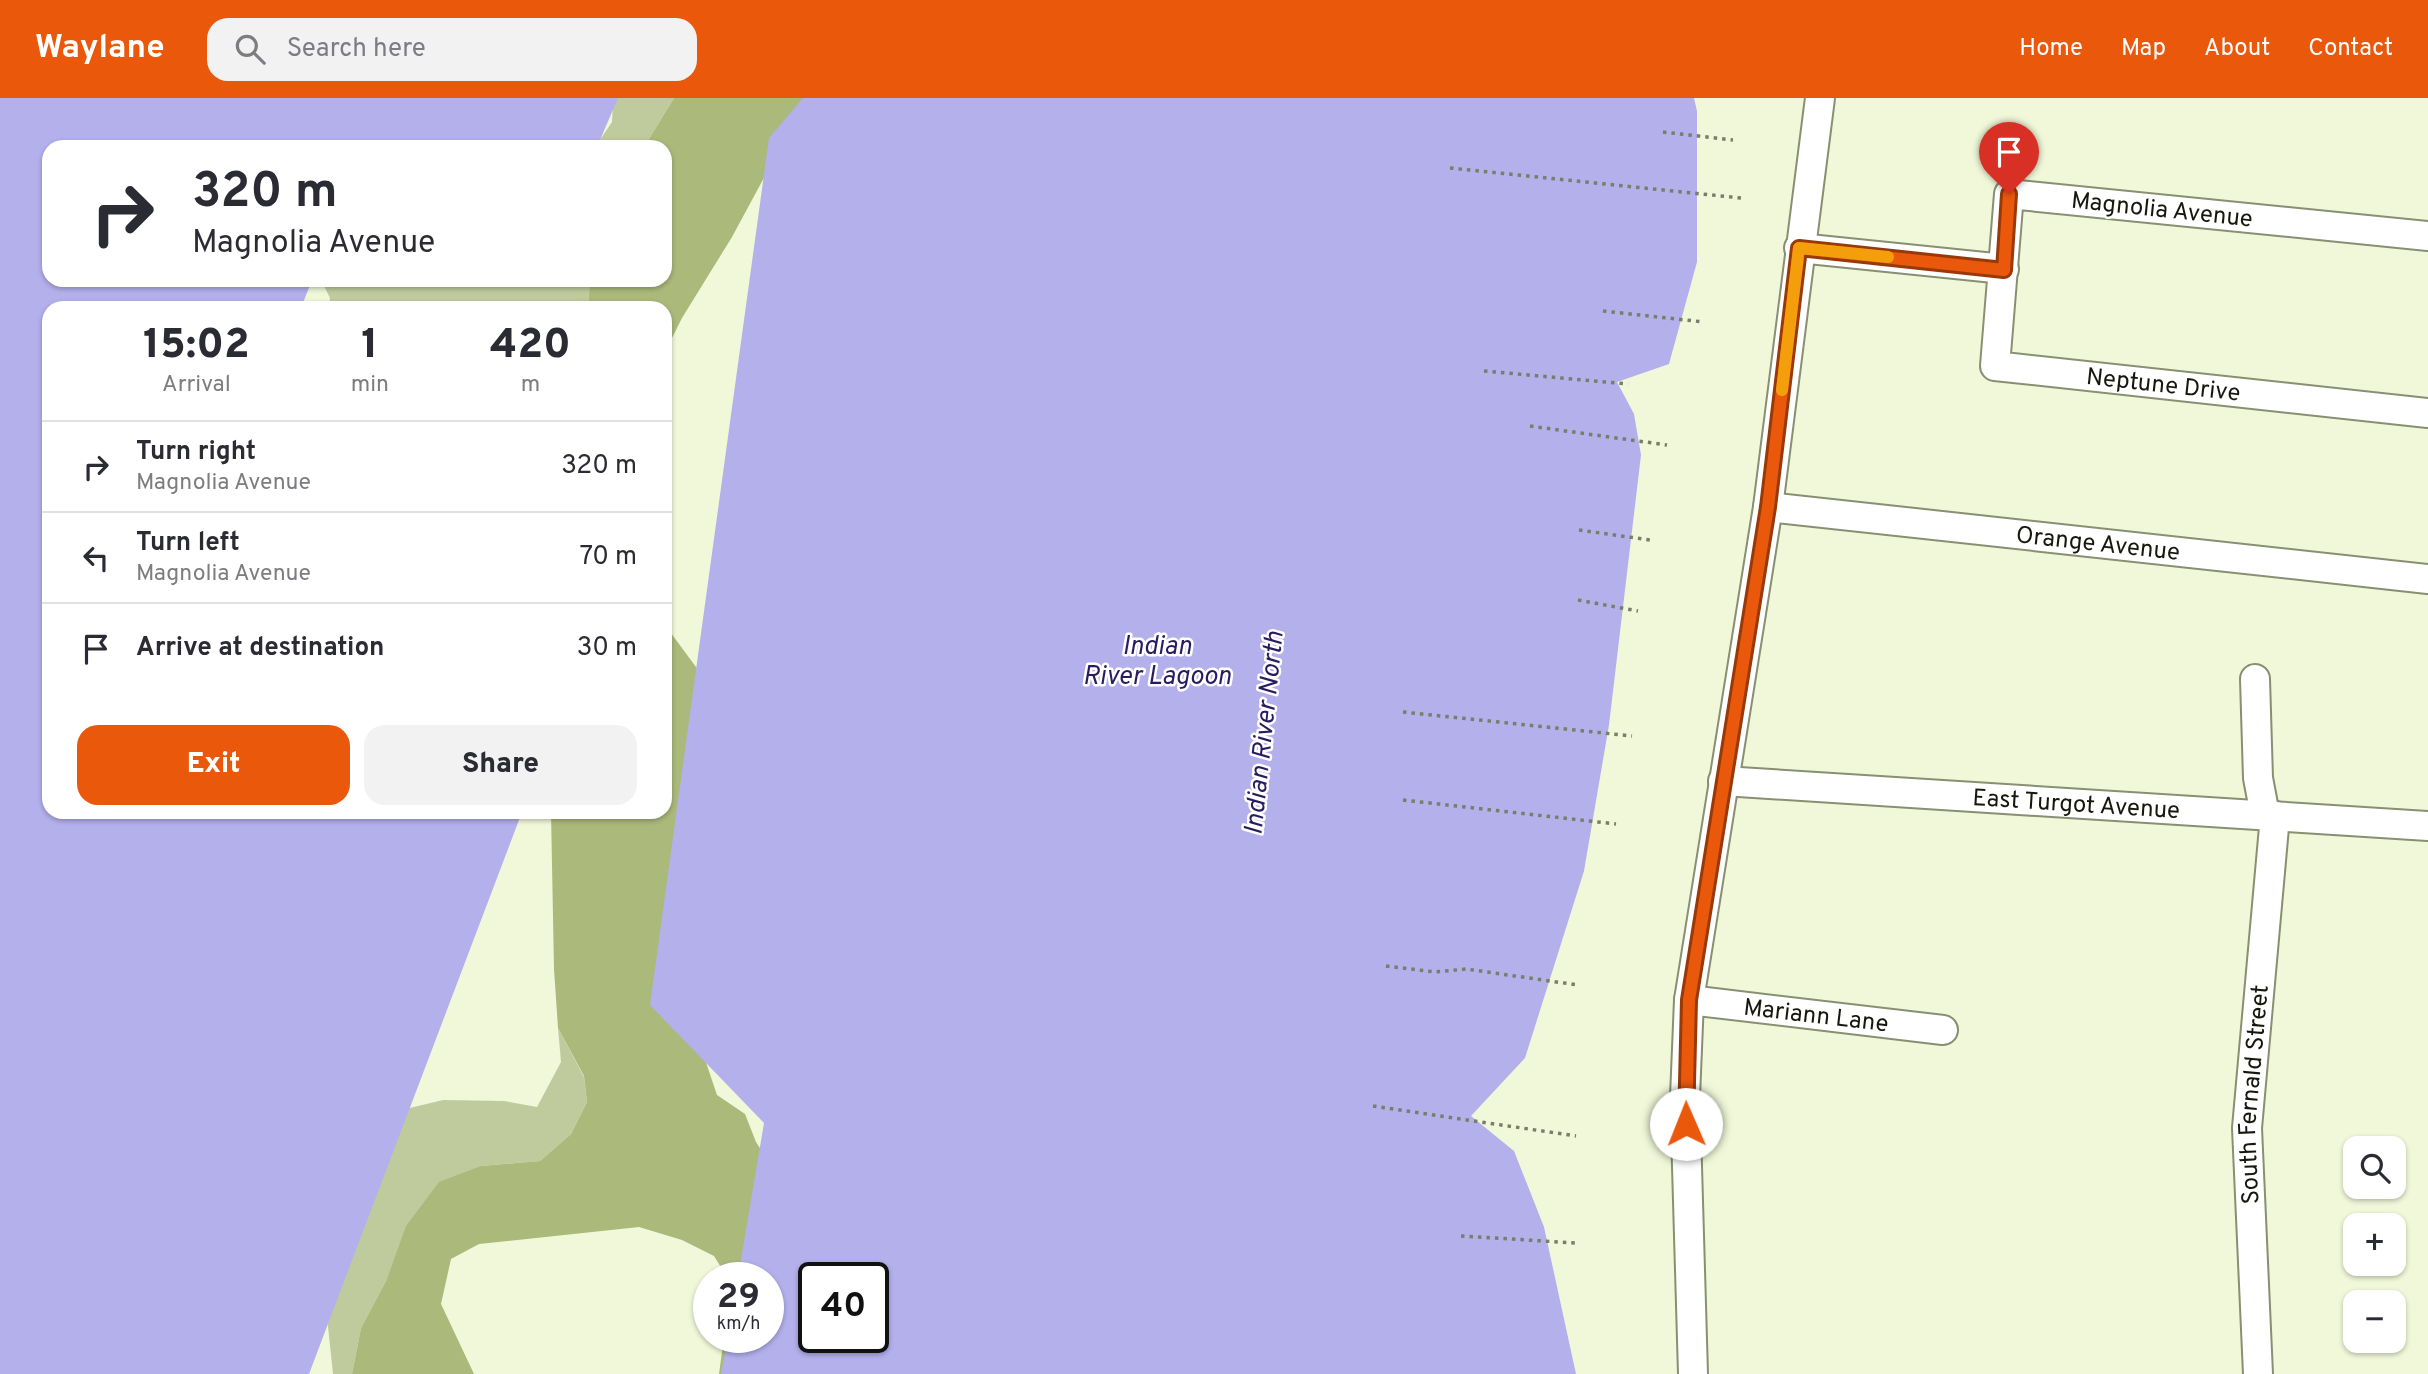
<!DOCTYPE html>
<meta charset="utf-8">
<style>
body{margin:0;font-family:Overpass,sans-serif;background:#f2f2f3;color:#2b2b33;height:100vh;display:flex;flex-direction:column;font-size:26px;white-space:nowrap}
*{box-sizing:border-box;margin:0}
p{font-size:23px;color:#7c7c81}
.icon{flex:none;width:38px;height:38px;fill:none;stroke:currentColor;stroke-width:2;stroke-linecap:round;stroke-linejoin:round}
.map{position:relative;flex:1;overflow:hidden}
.details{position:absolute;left:42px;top:203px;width:630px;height:518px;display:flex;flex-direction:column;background:#fff;border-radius:21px;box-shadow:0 2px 5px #0004}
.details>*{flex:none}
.hud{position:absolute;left:42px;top:42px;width:630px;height:147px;border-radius:21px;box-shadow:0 2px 5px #0004;background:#fff;color:#2b2b33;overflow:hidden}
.fabs{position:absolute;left:2343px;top:1038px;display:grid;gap:14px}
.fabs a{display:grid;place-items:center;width:63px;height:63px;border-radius:14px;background:#fff;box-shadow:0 2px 5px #0004;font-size:35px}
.speed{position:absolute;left:693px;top:1164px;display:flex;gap:14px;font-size:35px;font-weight:700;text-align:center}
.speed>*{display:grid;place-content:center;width:91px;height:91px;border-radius:50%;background:#fff;box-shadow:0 2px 5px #0004;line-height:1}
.speed small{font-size:18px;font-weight:400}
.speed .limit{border:4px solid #111;border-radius:10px;background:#fff;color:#111}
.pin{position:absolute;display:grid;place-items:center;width:60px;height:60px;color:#fff;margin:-72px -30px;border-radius:50% 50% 50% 0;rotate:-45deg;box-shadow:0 0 7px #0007}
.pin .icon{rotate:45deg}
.me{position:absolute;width:77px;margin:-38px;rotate:359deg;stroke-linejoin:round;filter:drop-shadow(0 0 5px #0008)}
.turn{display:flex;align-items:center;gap:24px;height:147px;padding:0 35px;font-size:32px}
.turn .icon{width:91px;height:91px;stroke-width:2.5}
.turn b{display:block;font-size:49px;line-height:60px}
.eta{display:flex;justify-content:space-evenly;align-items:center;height:119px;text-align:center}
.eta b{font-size:42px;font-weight:800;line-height:49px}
.cta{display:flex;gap:14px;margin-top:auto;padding:14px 35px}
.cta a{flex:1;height:80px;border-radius:21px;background:#ea580c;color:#fff;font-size:28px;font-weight:800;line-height:80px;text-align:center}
.cta a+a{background:#f2f2f3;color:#2b2b33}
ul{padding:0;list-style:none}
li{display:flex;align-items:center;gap:21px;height:91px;padding:0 35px;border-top:2px solid #e1e1e2}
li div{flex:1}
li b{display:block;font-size:26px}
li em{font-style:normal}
header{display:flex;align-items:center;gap:42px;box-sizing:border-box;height:98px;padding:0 35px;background:#ea580c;color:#fff}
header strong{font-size:33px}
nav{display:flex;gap:38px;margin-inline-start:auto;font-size:24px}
.search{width:490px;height:63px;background:#f2f2f3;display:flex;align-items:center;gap:18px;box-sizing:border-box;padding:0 24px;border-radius:21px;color:#7c7c81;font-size:26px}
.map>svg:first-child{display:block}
</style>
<header>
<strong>Waylane</strong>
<div class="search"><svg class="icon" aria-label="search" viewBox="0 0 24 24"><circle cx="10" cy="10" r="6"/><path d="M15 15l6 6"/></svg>Search here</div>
<nav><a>Home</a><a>Map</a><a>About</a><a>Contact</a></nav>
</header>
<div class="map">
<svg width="2428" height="1276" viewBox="0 0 2428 1276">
<rect width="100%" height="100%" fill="#f0f8d9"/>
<path fill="#c0cb9d" d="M617,0H674L644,49H595L612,24L613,5Z
M321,182H590L588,210H329L330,200Z
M558,930L584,979L587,1004L571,1036L540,1063L481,1068L387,1181L361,1230L352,1276H333L327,1219L389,1015L443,1002L504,1003L537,1009L561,964Z"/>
<path fill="#abb97b" d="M674,0H807L732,139L682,220L665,254V210H588L590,182H665V49H644Z
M665,527L696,569L725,620L691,920L717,997L745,1016L756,1044L781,1082L808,1276H719L724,1239H768V1180L727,1179L714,1158L682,1142L639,1129L479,1146L451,1161L441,1206L474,1276H352L361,1230L387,1181L406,1128L439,1084L481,1068L540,1063L571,1036L587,1004L584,978L558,930L554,871L551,714H665Z"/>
<path fill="#b3b0ec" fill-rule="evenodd" d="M0,0H618L597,49H49V182H312L301,210H49V714H522L309,1276H0Z
M803,0H1694L1697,13V164L1669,266L1617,284L1634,316L1641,357L1609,627L1584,773L1525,960L1471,1018L1514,1053L1544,1129L1576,1276H721L728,1239H768V1180L738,1179L764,1025L650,907L769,40ZM814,1180H873V1239H814Z"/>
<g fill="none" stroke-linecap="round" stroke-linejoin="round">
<defs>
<g id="minor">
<path id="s1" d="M2428,138L2009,96L1995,268L2428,315"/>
<path d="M1799,150L2004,171"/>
<path id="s2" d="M1768,409L2428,481"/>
<path d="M2255,581L2258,680L2265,717"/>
<path id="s3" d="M1723,683L2428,728"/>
<path id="s4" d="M1689,902L1943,932"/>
<path d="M1693,1276L1685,999L1689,902L1768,409L1820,0"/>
<path id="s5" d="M2258,1276L2247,1030L2275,718"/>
</g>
</defs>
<use href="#minor" stroke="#888f72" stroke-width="32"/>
<path stroke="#787e6a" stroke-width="3.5" stroke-dasharray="3.5 5" stroke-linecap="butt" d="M1663,34L1733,42
M1450,70L1741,100
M1603,213L1704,224
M1484,273L1628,286
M1530,328L1667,347
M1579,432L1650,442
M1578,502L1638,513
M1403,614L1632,638
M1403,702L1616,726
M1386,868L1435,874L1466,871L1578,887
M1373,1008L1576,1038
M1461,1138L1576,1145"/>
<use href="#minor" stroke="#fff" stroke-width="28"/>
</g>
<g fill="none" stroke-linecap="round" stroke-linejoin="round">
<defs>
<path id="route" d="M1686,1026L1689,902L1768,409L1799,150L2004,172L2009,96"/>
</defs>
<use href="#route" stroke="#983908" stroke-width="18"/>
<use href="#route" stroke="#ea580c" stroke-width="12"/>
<path stroke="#f59e0b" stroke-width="12" d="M1782,292L1799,150L1888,159"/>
</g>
<g text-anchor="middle" stroke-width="5" stroke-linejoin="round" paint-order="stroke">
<g font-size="24" fill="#15180d" stroke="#fff">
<text transform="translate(2162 111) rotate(6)" y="8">Magnolia Avenue</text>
<text dy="8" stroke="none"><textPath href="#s1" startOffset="763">Neptune Drive</textPath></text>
<text dy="8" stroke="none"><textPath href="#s2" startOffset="332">Orange Avenue</textPath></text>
<text dy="8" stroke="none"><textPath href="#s3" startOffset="354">East Turgot Avenue</textPath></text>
<text dy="8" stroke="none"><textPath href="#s4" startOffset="128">Mariann Lane</textPath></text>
<text dy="8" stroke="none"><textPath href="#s5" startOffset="280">South Fernald Street</textPath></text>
</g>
<g font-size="26" font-style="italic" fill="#291b5f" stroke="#fff">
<text x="1157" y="556">Indian<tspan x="1157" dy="30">River Lagoon</tspan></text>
<text transform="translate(1263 635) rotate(-84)" y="9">Indian River North</text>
</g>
</g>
</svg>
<div class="fabs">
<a><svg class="icon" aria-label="search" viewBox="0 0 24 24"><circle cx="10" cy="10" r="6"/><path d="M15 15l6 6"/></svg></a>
<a>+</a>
<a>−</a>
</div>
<div class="speed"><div>29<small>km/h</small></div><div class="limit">40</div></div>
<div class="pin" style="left:2009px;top:96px;background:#d93025"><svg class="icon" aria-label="arrive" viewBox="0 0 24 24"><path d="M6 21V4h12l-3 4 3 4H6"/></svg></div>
<svg class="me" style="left:1686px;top:1026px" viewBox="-20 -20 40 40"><circle r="19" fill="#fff"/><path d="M0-13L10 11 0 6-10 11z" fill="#ea580c"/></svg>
<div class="hud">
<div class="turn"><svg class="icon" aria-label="right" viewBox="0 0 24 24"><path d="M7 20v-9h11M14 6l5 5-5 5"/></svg><div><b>320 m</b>Magnolia Avenue</div></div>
</div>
<section class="details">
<div class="eta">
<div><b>15:02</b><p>Arrival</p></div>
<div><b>1</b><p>min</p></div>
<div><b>420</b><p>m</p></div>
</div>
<ul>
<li><svg class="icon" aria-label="right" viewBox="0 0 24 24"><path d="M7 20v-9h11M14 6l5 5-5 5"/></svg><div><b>Turn right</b><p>Magnolia Avenue</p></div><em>320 m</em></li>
<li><svg class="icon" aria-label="left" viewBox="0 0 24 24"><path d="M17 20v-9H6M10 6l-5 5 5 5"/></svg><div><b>Turn left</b><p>Magnolia Avenue</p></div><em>70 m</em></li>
<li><svg class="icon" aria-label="arrive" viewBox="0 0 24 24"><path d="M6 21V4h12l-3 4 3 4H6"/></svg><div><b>Arrive at destination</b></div><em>30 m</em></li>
</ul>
<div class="cta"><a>Exit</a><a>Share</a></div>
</section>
</div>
